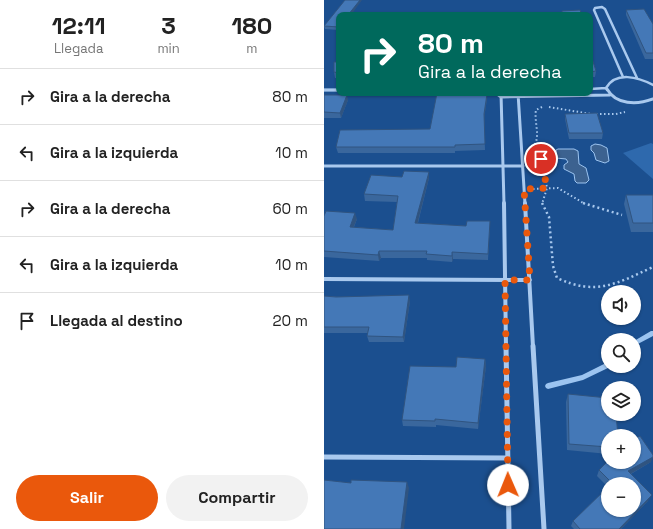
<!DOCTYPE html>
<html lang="es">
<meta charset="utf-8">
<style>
body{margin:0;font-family:"Space Grotesk",sans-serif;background:#f2f2f2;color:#222;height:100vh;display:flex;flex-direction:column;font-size:15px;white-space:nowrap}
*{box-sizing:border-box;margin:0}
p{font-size:13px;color:#767676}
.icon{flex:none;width:22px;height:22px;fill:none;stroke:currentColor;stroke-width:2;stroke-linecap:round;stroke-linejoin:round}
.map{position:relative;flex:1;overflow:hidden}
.details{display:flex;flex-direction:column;background:#fff;width:324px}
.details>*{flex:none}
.top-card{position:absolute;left:12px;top:12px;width:257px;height:84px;border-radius:8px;box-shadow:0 1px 3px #0004;background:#00695c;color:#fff;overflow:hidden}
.controls{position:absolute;left:277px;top:285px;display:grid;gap:8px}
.controls a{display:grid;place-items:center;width:40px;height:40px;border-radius:50%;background:#fff;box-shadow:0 1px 3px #0004;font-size:20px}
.pin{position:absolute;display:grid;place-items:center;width:34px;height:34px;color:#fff;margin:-17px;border:2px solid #fff;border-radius:50%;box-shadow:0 1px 4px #0007}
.me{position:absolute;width:44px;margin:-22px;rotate:359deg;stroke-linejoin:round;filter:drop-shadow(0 0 3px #0008)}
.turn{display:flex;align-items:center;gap:14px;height:84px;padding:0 16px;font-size:18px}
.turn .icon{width:52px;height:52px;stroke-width:2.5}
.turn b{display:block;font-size:28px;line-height:34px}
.eta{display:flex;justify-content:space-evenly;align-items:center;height:68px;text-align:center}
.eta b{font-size:24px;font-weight:700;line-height:28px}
.primary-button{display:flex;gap:8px;margin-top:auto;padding:8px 16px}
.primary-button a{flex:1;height:46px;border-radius:24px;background:#ea580c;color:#fff;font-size:16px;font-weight:700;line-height:46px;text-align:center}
.primary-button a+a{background:#f2f2f2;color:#222}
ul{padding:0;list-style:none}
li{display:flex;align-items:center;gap:12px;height:56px;padding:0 16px;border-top:1px solid #e0e0e0}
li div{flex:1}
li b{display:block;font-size:15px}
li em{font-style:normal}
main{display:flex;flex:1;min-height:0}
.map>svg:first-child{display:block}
</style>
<main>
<section class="details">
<div class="eta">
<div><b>12:11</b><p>Llegada</p></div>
<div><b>3</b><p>min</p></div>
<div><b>180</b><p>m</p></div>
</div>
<ul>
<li><svg class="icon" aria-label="right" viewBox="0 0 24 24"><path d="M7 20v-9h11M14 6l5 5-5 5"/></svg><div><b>Gira a la derecha</b></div><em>80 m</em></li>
<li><svg class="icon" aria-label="left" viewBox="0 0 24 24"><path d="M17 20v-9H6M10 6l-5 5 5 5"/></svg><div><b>Gira a la izquierda</b></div><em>10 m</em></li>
<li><svg class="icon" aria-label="right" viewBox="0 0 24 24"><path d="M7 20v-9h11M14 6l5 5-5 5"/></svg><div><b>Gira a la derecha</b></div><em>60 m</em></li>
<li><svg class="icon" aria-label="left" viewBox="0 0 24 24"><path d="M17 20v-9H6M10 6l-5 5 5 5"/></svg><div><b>Gira a la izquierda</b></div><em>10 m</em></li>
<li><svg class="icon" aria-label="arrive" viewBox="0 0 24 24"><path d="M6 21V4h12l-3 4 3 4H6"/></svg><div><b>Llegada al destino</b></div><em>20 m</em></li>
</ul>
<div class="primary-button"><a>Salir</a><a>Compartir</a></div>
</section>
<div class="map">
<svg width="329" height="529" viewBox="0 0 329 529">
<rect width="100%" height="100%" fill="#1b4f8f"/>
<path fill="#2e69ad" d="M327,143L329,144V179L299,153Z"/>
<path fill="#3c6290" stroke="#9cc4f0" d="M271,144L277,145L283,148L285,161L281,163L272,160L270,153L267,150V146Z
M234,149H250L254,151L255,164L262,168L265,180L262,183H253L251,181L250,174L240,169V165L244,162L242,159L232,158V150Z"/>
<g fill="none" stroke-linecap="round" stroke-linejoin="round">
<path fill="#9cc4f0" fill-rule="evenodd" d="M327,331H329V336L310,346V341Z
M284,362V366H286V367L259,380L224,389L222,388L221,386L222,384L224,383L258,375Z"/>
<path stroke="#a9c9ee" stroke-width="2" stroke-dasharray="1.5 2.5" stroke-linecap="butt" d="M218,107L212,110C210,121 216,135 211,144L212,150L217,159L223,188L218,204
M225,107L267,114
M272,114H292L301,112
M211,147L228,149
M209,189L234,188L261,204"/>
<path stroke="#a9c9ee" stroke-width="2.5" stroke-dasharray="2 3" stroke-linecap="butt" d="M218,203L225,217L229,266L233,278C272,296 292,284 329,267
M259,203L298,215"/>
<path stroke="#a9c9ee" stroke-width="2.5" d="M299,77L270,10L271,8L278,7L281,9L313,78
M282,88L283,90
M282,88C292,71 314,77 329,85
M266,89L282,88
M0,90H15"/>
<path stroke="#a9c9ee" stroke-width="3" d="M283,89C292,105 313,105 329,99
M0,90H15
M172,93L177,97L286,95
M177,93L180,204
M194,93L201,204
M0,166H199"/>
<path stroke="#a9c9ee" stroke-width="4" d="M180,203L182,347
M201,203L209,347
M0,279L206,280"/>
<path stroke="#a9c9ee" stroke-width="5" d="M182,346L185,529
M209,346L220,529
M0,457L184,458"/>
</g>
<path fill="#3a679d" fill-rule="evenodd" d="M302,10L329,24V59H321L302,15Z
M15,15V30L1,29L0,26Z
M266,52L272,71L271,77H266Z
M15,62V78H11L10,72Z
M163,94V99L160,118L161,150L131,151V153H14L12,147L106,129Z
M0,95L24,100L17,118H0Z
M241,114L279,133L278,139H245L241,119Z
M105,178L94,223L142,226L166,221L164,260L129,259L128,262L103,260V258H57L55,261L0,257V216L33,219L30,227L69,230L73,202L41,201L40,194Z
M302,195H329V232H307L300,204Z
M0,296L86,301L80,342H45L43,336L44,333H0Z
M161,359L162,366L154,429L112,425V427L79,426L78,420L132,367Z
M244,394L284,436V454L243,450L242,402Z
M327,462L307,474L324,501L297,529H250L247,526L249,521L284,487L273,476L275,470ZM284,484H310L284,510Z"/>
<path fill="#305480" d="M36,0H38L27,15H24Z
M163,94V99L160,119V114Z
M23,95L24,100L17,118L16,113Z
M105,172V178L92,229L91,223Z
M31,213L33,219L27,233L26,227Z
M55,251L57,258L55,261L54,255Z
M128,252L129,259L128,262Z
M85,295L86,301L80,342L79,337Z
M161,359L162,366L154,429V423Z
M329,457L327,462L301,477L304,471Z
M83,482L85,488L80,529H77Z
M328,495L324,501L297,529H295Z"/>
<path fill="#4478b7" stroke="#305480" d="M21,0H36L24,15H15V27L0,26Z
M320,9L329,24V53H322L302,10Z
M256,10L258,15H238V11Z
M266,52L272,71L266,72Z
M10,62H15V73L10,72Z
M113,93L163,94L160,114L161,144L131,145V147H12L16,130L106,129Z
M0,95H23L16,113L0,112Z
M273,113L279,133H245L241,114Z
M80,171L105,172L91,223L142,226L143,221H166L164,254L128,252V256L102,254L103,251H55L54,255L0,251V216L2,211L31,213L26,227L69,230L74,196L40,194L47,175L78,177Z
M302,195H329V223H309Z
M85,295L79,337L43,336L45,327H0V296L12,297Z
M133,357L161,359L154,423L111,419V421L78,420L86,366L132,367Z
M244,394L284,398V414H292L294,436H284V447L245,444Z
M316,436L329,455V457L304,471L328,495L295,529H256L249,521L284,487V510H310V484H287L288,483L275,470L284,461V462H310V439Z
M0,480L27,483V480L83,482L77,529H0Z"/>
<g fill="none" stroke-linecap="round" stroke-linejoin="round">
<path stroke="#ea580c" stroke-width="7" stroke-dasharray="0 12.6" d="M184,485L181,280H206L200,189L223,188L217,159"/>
</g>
</svg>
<div class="controls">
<a><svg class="icon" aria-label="sound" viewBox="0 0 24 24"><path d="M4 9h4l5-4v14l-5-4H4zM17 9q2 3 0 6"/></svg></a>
<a><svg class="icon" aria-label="search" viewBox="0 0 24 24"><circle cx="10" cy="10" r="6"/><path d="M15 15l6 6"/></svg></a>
<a><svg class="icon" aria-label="layers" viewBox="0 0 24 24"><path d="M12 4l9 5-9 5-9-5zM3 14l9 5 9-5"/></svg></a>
<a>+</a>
<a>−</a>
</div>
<div class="pin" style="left:217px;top:159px;background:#d93025"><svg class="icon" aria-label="arrive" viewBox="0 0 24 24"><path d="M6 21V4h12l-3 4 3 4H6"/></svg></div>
<svg class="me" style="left:184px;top:485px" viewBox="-20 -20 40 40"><circle r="19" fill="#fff"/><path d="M0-13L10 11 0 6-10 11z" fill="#ea580c"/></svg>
<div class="top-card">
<div class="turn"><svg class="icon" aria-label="right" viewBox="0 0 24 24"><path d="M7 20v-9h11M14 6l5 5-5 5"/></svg><div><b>80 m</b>Gira a la derecha</div></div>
</div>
</div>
</main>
